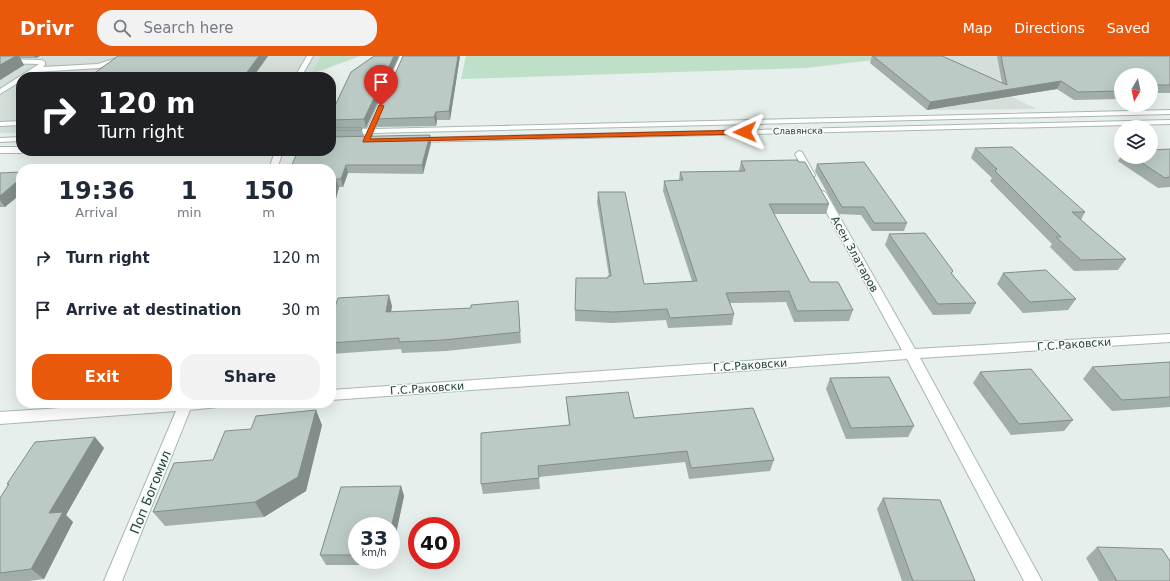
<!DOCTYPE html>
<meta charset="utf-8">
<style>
body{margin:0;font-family:"DejaVu Sans",sans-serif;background:#f2f2f3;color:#1f2937;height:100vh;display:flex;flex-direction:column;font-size:15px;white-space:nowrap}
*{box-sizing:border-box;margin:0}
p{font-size:13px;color:#747a83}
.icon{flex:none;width:22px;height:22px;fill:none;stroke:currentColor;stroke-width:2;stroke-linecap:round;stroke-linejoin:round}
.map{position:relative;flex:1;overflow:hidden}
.sheet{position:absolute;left:16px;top:108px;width:320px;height:244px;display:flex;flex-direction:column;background:#fff;border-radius:16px;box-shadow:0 4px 16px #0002}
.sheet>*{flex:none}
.hud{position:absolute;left:16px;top:16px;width:320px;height:84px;border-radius:16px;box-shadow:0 4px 16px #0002;background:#202124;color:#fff;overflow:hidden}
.needle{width:26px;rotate:189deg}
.buttons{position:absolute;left:1114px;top:12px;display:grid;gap:8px}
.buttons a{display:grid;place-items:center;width:44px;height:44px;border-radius:50%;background:#fff;box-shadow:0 4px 16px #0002;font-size:20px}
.speed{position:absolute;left:348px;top:461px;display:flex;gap:8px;font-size:20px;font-weight:700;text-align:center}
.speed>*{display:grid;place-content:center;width:52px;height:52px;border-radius:50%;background:#fff;box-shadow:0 4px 16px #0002;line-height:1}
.speed small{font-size:10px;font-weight:400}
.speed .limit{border:6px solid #d22;background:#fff;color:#111}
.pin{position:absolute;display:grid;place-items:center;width:34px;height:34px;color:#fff;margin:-41px -17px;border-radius:50% 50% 50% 0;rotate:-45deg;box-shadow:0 0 4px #0007}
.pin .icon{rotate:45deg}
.me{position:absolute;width:44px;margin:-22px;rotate:269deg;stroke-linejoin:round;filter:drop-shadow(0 0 3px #0008)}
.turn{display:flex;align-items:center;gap:14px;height:84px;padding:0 16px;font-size:18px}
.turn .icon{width:52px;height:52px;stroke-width:2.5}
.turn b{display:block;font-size:28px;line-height:34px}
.eta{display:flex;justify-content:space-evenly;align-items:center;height:68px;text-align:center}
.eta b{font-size:24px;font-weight:700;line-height:28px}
.primary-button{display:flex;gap:8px;margin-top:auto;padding:8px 16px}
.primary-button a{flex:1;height:46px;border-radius:16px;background:#ea580c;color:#fff;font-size:16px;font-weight:700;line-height:46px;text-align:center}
.primary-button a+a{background:#f2f2f3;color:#1f2937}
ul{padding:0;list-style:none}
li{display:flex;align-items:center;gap:12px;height:52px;padding:0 16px}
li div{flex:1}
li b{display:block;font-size:15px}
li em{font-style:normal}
header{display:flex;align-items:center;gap:24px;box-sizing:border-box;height:56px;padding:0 20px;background:#ea580c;color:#fff}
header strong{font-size:19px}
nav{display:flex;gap:22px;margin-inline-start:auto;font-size:14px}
.search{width:280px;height:36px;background:#f2f2f3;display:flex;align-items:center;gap:10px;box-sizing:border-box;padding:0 14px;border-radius:16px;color:#747a83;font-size:15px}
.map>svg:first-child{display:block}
</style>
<header>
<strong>Drivr</strong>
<div class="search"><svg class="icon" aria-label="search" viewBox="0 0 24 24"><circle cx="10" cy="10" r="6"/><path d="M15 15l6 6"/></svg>Search here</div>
<nav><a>Map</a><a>Directions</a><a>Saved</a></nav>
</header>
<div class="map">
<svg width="1170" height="525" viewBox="0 0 1170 525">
<rect width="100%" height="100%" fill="#e6efeb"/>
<path fill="#d4dfda" d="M0,0H360L303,21H21V77H0Z
M930,0H1170L1151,19H1121V21L988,24Z
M926,1L1010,40L1037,53L928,54L870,7Z"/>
<path fill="#bfe0c8" d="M321,0H360L311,18Z
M466,0H907L806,12L461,23Z"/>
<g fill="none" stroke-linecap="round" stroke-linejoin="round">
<defs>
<path id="minor" d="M123,0H132L99,12L36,16L28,21H21V25L0,38V33L39,8L0,7V3L42,4L45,6V9L43,11L98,8Z
M307,0H313L301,21H295Z
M400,0H406L375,73L1170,54V58L373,77L371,82H368L364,80L365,78H331V74L367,73Z
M1170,64V68L415,86L411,84L415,82Z
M21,65V69L0,70V66Z
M21,81V85L0,86V82Z
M0,91H21V95H25L21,97H0Z
M275,95H283L277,113H269Z
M799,95L802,96L815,119L814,121H808L807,119L795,98Z
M821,134L826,137L915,293L1170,278V286L920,302L1042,525H1024L907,303L331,344V334L902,294L816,137Z
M137,347H220L218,351L190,354L122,525H104L176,355L0,368V356Z"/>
</defs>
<use href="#minor" stroke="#a8b8b2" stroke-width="2"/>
<use href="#minor" fill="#fff" fill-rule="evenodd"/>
</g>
<path fill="#a1aea9" d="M0,0H40L36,2H20L24,9L0,24Z
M268,0L253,21H89Z
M374,0L366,72H361L362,74L364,81L430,79L431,87L423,118L348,117L343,131H339L331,162V58Z
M460,0L450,64H437L436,70L377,71L375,63Z
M872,0H942L1002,27L997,0H1170V37H1157L1153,42H1151V19H1121V43L1074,44L1057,33L927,54L870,7Z
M975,92L1085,156L1081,164L1126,203L1118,214L1074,215L1050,191L1052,188L990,125L992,122L971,102Z
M1170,93V131L1158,132L1118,105L1121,100V101H1151Z
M741,105L829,148L826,158H774L810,226L853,254L849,265L794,266L786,246L730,247L734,258L732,269L668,272L666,264L612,267L575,265V254L609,220L597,146L598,136L644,228L692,225L663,135L664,125L679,124L680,116L739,115Z
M817,108L907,167L904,175H872L861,159L839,158L815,115Z
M0,117L5,151H0Z
M889,178L953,215L952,218L976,247L970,258L933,259L885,189Z
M1003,217L1076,243L1068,254L1023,257L997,228Z
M392,250L391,256H519L521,287L446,295L402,297L401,293L331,298V257Z
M1170,306V351L1112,355L1083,323L1092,311Z
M980,316L1073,364L1064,375L1011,379L973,327Z
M830,322L914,370L908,381L846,383L826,333Z
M566,341L634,362L774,404L770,415L689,423L685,406L539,421L540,433L483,438L481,428L569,369L567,352Z
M322,369L306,435L264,461L165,470L153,456L213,404Z
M104,392L66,459L73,466L44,523L29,525H0V442L8,429L7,428Z
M401,430L404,440L391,501V470H357V504H390L389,509H326L320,499L341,431Z
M883,442L975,525H902L877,453Z
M1097,491L1170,525H1099L1086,502Z"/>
<path fill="#838d89" d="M16,0H19L24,9L0,24V9Z
M34,0H40L36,2Z
M259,0H268L253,21H246L245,19Z
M394,0H399L366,72L364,63Z
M458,0H460L450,64L449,55Z
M1061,25L1057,33L927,54L930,46Z
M436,56L437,64L436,70L434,61Z
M430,79L431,87L423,118L422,109Z
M346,109L348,117L343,131L341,123Z
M21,122V138L5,151L0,144V140Z
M336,123L339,131L331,162V143Z
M389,239L392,250L389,267L386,256Z
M316,354L322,369L306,435L264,461L255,446Z
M95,381L104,392L66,459L73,466L44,523L31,513L49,457Z
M401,430L404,440L391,501V472Z
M387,504H390L389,509Z"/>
<path fill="#bbcac4" stroke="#838d89" d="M0,0H16L0,9Z
M118,0H259L245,19L191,21H89Z
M374,0H394L364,63L331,64V58L351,16Z
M403,0H458L449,55L436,56L434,61L375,63Z
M873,0H942L1007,29L1001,0H1170V29H1152L1157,31H1152L1158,34L1151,35V19H1121V35L1078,36L1061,25L930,46Z
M331,72H361L362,74H331Z
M430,79L422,109H346L341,123H336L331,143V113H290L298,95H331V81Z
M1012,91L1085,156H1072L1126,203L1081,204L1056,181H1061L995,115L997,113L975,92Z
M1170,93V121L1165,122L1133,101H1151V94Z
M797,104L799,106H805L829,148H769L810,226H838L853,254L797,255L789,235L726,237L734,258L670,262L667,253L613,256L575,254L576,222H608V220H611L598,136H625L644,228L697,225L664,125L683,124L680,116L745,115L741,105Z
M864,106L907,167H874L864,151H842L817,108Z
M21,116V122L0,140V117Z
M925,177L953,215L951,217L976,247L938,248L889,178Z
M1046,214L1076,243L1030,246L1003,217Z
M389,239L386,256L471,252V249L518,245L520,276L443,284L399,286V282L331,287V257H333L338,242Z
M1170,306V341L1122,344L1092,311Z
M1031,313L1073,364L1019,368L980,316Z
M889,321L914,370L851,372L830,322Z
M628,336L634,362L753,352L774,404L691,412L687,395L538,410L539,422L481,428V377L570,369L566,341Z
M316,354L298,421L255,446L153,456L174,407L213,404L225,375L251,373L256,360Z
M95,381L49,457L63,456L31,513L0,517V442L9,428H7L35,386Z
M401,430L391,472V470H357V499H320L341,431Z
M883,442L940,444L975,525H913Z
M1097,491L1162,493L1170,505V525H1117Z"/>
<path fill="#ea580c" stroke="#983908" d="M379,49L384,50L370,83L745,74L748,76L745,78L363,86V85Z"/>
<g text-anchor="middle" stroke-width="3" stroke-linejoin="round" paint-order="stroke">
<g font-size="9" fill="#24423a" stroke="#f7fbf9">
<text transform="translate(798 75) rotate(-1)" y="3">Славянска</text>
</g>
<g font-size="11" fill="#24423a" stroke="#f7fbf9">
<text transform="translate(855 198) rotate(61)" y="4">Асен Златаров</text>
<text transform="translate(1074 288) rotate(-4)" y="4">Г.С.Раковски</text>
<text transform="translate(750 309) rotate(-4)" y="4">Г.С.Раковски</text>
<text transform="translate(427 332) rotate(-4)" y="4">Г.С.Раковски</text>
</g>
<g font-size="13" fill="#24423a" stroke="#f7fbf9">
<text transform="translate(150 436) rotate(-68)" y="5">Поп Богомил</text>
</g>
</g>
</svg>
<div class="buttons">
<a><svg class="needle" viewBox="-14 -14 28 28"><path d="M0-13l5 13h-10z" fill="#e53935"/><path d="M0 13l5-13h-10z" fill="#747a83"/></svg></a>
<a><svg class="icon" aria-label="layers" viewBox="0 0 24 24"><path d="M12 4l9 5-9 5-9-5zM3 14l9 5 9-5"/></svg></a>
</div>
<div class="speed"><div>33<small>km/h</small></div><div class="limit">40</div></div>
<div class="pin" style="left:381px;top:50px;background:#d93025"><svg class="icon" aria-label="arrive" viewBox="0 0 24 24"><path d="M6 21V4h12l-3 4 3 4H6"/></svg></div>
<svg class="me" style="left:745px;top:76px" viewBox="-20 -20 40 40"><path d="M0-17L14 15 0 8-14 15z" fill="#ea580c" stroke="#fff" stroke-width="4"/></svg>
<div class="hud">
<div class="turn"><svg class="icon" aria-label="right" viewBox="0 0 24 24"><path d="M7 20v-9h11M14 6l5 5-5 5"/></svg><div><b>120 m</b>Turn right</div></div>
</div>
<section class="sheet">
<div class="eta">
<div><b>19:36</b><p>Arrival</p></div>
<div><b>1</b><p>min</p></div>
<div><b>150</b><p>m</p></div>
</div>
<ul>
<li><svg class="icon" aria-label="right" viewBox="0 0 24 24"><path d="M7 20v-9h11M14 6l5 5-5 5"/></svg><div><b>Turn right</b></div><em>120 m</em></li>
<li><svg class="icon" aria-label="arrive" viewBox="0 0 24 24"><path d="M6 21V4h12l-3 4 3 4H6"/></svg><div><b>Arrive at destination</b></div><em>30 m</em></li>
</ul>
<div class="primary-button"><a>Exit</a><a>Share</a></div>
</section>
</div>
